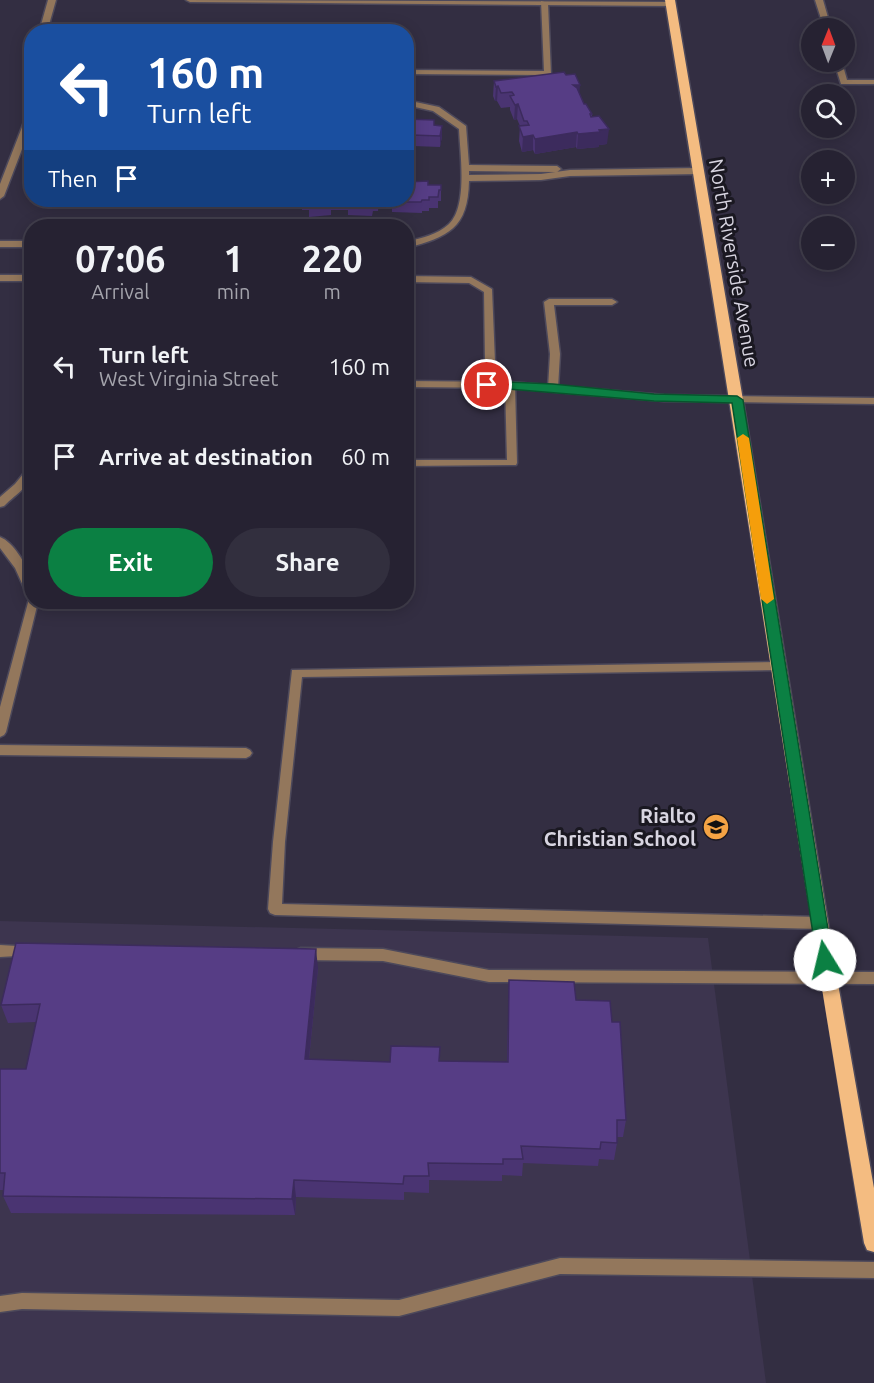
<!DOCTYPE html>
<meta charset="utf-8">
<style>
body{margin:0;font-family:Ubuntu,sans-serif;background:#322f3e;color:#f1f3f6;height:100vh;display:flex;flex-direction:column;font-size:22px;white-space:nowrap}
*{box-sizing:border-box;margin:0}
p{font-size:20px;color:#a4a4ac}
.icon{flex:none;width:33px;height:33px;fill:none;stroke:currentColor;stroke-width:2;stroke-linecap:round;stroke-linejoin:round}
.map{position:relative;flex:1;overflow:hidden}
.panel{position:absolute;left:24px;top:219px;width:390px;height:390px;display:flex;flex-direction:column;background:#262232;border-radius:24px;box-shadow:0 3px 15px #0003,0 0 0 2px #423f4d}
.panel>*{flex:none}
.hud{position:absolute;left:24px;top:24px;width:390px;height:183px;border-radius:24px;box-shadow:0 3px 15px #0003,0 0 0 2px #423f4d;background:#1a4fa0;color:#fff;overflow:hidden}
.needle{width:39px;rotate:1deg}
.fabs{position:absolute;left:801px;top:18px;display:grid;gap:12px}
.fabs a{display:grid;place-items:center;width:54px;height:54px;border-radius:50%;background:#262232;box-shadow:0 3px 15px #0003,0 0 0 2px #423f4d;font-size:30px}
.pin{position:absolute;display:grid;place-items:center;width:51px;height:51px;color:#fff;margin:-26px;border:3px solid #fff;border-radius:50%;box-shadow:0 2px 6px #0007}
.me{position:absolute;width:66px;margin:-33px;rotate:351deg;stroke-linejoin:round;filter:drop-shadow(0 0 4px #0008)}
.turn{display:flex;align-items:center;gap:21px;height:126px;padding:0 24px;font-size:27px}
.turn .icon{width:78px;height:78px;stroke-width:2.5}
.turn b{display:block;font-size:42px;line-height:51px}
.then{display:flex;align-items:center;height:57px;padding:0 24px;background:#0003;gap:12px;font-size:22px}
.eta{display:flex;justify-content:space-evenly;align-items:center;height:102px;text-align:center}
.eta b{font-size:36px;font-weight:600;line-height:42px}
.button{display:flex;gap:12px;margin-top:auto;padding:12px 24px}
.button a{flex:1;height:69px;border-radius:36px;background:#0b8043;color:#fff;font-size:24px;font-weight:600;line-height:69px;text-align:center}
.button a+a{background:#322f3e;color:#f1f3f6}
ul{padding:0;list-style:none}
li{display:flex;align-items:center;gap:18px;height:90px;padding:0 24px}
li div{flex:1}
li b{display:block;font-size:22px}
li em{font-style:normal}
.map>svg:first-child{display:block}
</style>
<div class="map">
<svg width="874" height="1383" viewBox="0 0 874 1383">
<rect width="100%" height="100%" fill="#332e42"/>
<path fill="#3d354f" d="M0,921L708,938L766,1383H0Z"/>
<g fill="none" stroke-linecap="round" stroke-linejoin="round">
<defs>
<path id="service" d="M48,0H56L47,32H39Z
M815,0H823L831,28H824Z
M541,1L548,3L551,75L406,74V70L544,71Z
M834,62H842L847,80H874V84H841Z
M406,100L439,107L466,126L469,165L557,166L561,169L557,172L469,171V175L541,174L570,170L699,168L703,171L699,174L570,176L541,180L469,181C468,228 449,237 406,248V242C421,238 437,235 449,224C468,206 460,153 459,129L433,111L406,105Z
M29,109H32V123L4,196L0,199V184Z
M0,241H32V247H0Z
M0,275H32V281H0Z
M406,276L471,277L492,289L495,362L491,387H483L482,385L485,362L484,292L469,283L406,282Z
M549,299H612L617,302L612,305H554L560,354L558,388L553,391L548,388L550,354L544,302Z
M510,382L515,385L517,463L516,465L406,466V460H507L505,385Z
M0,537C13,542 26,564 30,576C33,584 32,594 32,602H38L6,732L4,735L0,737V707L29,599L15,568L0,548Z
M778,662L784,666L778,670L302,677L285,842L282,904L819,917L824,919L826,923L824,927L819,929L275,915L270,913L268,909L273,842L292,670Z
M0,745L246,748L250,750L252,753L250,756L246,758L0,755Z
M0,945L34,947L36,951L34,955L0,957Z
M301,948L383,949L489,970L874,972V984L489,982L383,961L301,960L296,958L294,954L296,950Z
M560,1258L874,1262V1278L560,1274L399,1316L22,1309L0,1312V1296L22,1293L399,1300Z"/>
<path id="minor" d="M186,0L671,2L675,4L671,6L190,2Z
M406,381L510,382L664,395L874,398V404L664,401L510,388L406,387Z
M32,467C32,486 17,493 4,506L0,507V497L15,484L28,468Z"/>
<path id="primary" d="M665,0H675L743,400L837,978L874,1188V1252L867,1250L864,1243C794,829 733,414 665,0Z"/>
</defs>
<use href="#service" stroke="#4d495b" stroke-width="3"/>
<use href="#minor" stroke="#4d495b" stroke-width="3"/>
<use href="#primary" stroke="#4d495b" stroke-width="3"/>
<use href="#service" fill="#93775c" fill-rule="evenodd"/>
<use href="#minor" fill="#93775c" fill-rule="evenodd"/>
<use href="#primary" fill="#f4bc81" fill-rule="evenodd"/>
</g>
<path fill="#4a3472" d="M494,81L579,94L584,104L592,114V117L607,144L599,145V147L577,149L576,147L535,154L533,150L522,152L519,141L520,126L517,119L514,120L510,110V107L501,108L497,101H495L493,96Z
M406,119L434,125L442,136L440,147L413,146V148H406Z
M428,185H441V201H438V208H429V211H422V213L392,212V200Z
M301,200H379L378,211H373L372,216L348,215V210H331V215L309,217V210H302Z
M318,968L309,1059L390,1062L440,1047V1061L507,1062L509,980L576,1000L612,1022L626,1120L623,1137H617V1143L614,1160L599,1159L598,1166L523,1163L522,1176L502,1175V1181L429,1180V1193L404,1192V1200L296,1197L295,1215L11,1213L3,1196L4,1190H0V1069H26L36,1022L8,1023L1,1005Z"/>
<path fill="#3c2b5d" d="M573,85H580L579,99Z
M498,86L497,101H495L496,87Z
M518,104L517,119L514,120L515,105Z
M442,126V136L440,147V136Z
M609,129L607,144L599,145V147L577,149L578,134Z
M577,132L576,147L535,154V139Z
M533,135V150L522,152L523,137Z
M316,949L318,968L307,1077L305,1059Z
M294,1180L296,1197L295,1215L292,1199Z"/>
<path fill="#563d85" stroke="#3c2b5d" stroke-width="1.5" d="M564,72L566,75L575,74L580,85H573L577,88L584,104H586L592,114H590L591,117L599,116L609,129L599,130L600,132L578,134L577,132L535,139L533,135L523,137L519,126L529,125L527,121H524L518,104L515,105L510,96L514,95L512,92L501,93L498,86L496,87L494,81Z
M406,119L434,120V125L442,126L440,136L412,135L413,138H406Z
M428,181V185H441V190H439L438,197H429V200H422L421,202H392V200H406V182Z
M16,943L316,949L305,1059L390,1062L391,1046L440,1047L439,1061L508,1062L509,980L574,982L576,1000L610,1001L612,1022H620L626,1120H617V1143L601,1142L600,1149L521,1146L523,1159H503V1164L428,1163L429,1176H404L403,1184L294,1180L292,1199L3,1196L5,1173H0V1069H26L40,1004L1,1005Z"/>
<path fill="#0b8043" stroke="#07532c" stroke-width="1.5" d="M487,381L553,384L654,394L737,396L743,400L833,960L830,964L825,966L819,964L817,960L732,403L654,401L483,387L481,385Z"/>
<path fill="#f59e0b" d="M743,434L749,438L774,599L767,604L761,599L737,438Z"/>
<defs>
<symbol id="school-disc" viewBox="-11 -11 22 22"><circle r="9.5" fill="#f4a344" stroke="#1a1821"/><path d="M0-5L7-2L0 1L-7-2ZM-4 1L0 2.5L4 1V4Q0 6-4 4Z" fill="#111"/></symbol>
</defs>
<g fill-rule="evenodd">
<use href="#school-disc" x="701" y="812" width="30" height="30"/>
</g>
<g text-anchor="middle" stroke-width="6" stroke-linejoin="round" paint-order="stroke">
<g font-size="20" fill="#d8d5e1" stroke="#1a1821">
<text transform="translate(734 263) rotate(80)" y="7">North Riverside Avenue</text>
</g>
<g font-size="20" font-weight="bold" fill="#d8d5e1" stroke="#1a1821" text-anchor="end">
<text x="696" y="823">Rialto<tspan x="696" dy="23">Christian School</tspan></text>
</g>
</g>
</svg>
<div class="fabs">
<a><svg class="needle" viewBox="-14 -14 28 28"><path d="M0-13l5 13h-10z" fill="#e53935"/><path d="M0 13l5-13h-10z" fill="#a4a4ac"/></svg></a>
<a><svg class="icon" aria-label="search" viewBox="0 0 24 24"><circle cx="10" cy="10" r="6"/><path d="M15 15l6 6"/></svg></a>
<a>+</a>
<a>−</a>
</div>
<div class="pin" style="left:487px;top:385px;background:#d93025"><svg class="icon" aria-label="arrive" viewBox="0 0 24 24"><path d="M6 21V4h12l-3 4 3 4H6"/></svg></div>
<svg class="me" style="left:825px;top:960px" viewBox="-20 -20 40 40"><circle r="19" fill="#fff"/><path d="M0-13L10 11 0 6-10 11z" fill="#0b8043"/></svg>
<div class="hud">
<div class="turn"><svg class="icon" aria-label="left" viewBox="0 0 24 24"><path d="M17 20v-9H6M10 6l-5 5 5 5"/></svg><div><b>160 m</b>Turn left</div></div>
<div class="then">Then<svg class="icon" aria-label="arrive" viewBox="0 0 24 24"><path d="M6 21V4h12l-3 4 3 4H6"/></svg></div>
</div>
<section class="panel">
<div class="eta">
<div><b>07:06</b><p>Arrival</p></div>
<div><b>1</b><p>min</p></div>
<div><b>220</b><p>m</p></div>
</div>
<ul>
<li><svg class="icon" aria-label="left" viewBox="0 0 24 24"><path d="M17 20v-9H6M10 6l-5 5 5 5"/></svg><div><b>Turn left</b><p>West Virginia Street</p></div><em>160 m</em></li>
<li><svg class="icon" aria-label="arrive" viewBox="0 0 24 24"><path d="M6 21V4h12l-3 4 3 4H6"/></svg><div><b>Arrive at destination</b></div><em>60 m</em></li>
</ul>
<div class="button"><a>Exit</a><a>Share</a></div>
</section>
</div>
